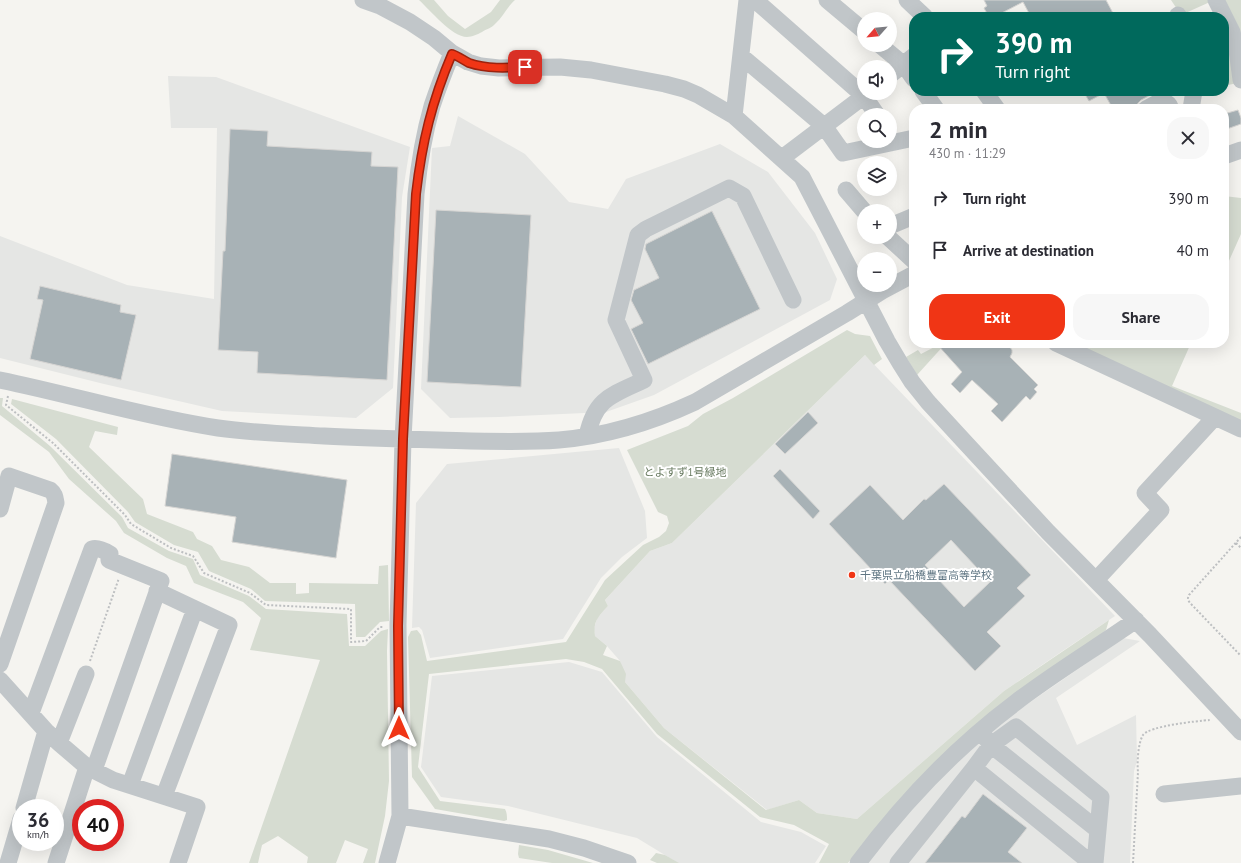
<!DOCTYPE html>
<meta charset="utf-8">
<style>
body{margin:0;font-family:"PT Sans","Noto Sans JP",sans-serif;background:#f7f7f7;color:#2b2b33;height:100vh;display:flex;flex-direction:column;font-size:15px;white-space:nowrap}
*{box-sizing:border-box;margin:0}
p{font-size:13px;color:#7c7c81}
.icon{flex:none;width:22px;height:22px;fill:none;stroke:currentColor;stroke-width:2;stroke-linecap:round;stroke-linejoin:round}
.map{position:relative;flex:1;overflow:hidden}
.side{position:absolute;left:909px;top:104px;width:320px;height:244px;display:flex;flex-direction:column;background:#fff;border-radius:16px;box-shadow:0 4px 16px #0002}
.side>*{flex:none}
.top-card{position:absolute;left:909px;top:12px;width:320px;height:84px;border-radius:16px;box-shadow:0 4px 16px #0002;background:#00695c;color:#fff;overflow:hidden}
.needle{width:26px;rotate:243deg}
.buttons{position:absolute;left:857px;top:12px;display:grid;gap:8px}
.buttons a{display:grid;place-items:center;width:40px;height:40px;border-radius:50%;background:#fff;box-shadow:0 4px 16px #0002;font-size:20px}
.speed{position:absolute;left:12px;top:799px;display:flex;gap:8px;font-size:20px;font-weight:700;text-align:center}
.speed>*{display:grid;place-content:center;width:52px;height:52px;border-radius:50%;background:#fff;box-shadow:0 4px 16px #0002;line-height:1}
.speed small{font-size:10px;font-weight:400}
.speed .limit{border:6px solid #d22;background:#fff;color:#111}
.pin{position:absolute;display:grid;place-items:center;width:34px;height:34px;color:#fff;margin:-17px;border-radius:8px;box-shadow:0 2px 6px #0006}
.me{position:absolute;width:44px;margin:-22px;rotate:0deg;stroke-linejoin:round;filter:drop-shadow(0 0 3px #0008)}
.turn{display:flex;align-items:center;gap:14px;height:84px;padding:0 20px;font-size:18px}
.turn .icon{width:52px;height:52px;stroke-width:2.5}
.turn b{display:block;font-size:28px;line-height:34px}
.round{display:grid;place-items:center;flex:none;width:42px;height:42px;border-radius:16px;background:#f7f7f7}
.head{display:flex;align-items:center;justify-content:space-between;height:68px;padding:0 20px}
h1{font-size:24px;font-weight:700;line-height:30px}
.cta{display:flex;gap:8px;margin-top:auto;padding:8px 20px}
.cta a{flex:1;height:46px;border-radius:16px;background:#f03515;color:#fff;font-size:16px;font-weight:700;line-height:46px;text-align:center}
.cta a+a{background:#f7f7f7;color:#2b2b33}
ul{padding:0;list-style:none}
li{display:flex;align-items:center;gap:12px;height:52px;padding:0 20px}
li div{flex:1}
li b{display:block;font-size:15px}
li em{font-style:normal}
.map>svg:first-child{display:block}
</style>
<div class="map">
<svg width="1241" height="863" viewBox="0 0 1241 863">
<rect width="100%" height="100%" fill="#f5f4f0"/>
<path fill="#e5e6e4" d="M168,76L216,77L410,147L402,197L393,388L356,418L222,411L104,384L0,358V236L127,285L214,299L217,128H171Z
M458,116L525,154L569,202L608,209L626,179L720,144L768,172L815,233L837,279L830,300L654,395L606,412L499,417L450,418L421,389L432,148L450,146Z
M865,355L1115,616L1061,652L1004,691L857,819L817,813L799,800L767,810L664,728L625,682L620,661L607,646L595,636L594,629L597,618L608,606L605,600L650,551L672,543Z
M619,448L645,511L647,538L622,557L601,578L563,639L430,658L422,630L419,627L412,628L416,503L447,464Z
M1123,638L1140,641L1056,698L1077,745L1136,715L1137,761L1134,771L1130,863H866L915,803L990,730Z
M569,662L602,672L657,737L761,822L801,832L826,846L815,863H678L637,838L508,806L441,797L421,767L432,676Z"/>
<path fill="#d6dcd1" d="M419,0H434L448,16L465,29L491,12L500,0H515C507,7 503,17 495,24C492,28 486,29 482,32C478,34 472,37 467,37C452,37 430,10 419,0Z
M1171,0H1211L1210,2L1181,15Z
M1219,0H1241V50Z
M1234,52L1237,83L1224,86V56Z
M1224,196L1241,198V234L1224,272V228L1225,227L1224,225Z
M847,330L855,334L870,336L882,359L874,365L865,355L672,543L650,551L605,600L608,606C598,617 593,621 595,636L607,646L603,655L620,661L626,674L625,682L664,728L766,810L799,800L817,813L857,819L1004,691L1109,620L1106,630L880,825L848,863H819L829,844L794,825L760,817L657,734L602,669L584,662L566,659L429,674L418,767L440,801L505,809C507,813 507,816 507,820L504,821L435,809L412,777L408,637L411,631L417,630L421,635L427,661L566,642L605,580L643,545L659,537L666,531L669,523L667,516L658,512L627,450L688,426L703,414L733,398Z
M942,343H946L917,375L906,357L918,350L921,354Z
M1068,343H1191L1172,386L1241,413V426Z
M0,398H3L2,406L50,446L122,517L128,528L169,551L193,559L200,575L249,596L266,609L347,614L349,646H365L381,631L388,629L387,651L389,781L385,816L375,863H363L368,849L345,840L336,863H307L308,857L278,836L262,845L258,863H249L320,660L250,650L261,618L243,602L194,583L186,566L167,558L124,533L116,521L69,479L49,452L0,415Z
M12,399L118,427L117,435L95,431L89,447L143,499L147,514L193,532L197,539L212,546L221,560L249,567L270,583H296V594L309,593V583L378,584L379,566L388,565L389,621L380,622L365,637H356L355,604L265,601L251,589L209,571L198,552L174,545L135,522L128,512L56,439L11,404Z
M519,845L548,850L593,863H552L519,858L518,854Z
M656,853L665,855L679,863H657L650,860Z"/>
<path fill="#a8b2b6" stroke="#d6d5d3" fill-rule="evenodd" d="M984,0H1106L1115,17H1031L1023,2L994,17H989L984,8L987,6Z
M1083,91H1150L1152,94L1141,100L1138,103L1136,108L1134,109H1113L1104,93L1089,101Z
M1238,110L1241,118V124L1224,130V114Z
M230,129L268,131L267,146L372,152L371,166L398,167L387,380L257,373L258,352L218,350L223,251H225Z
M436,210L531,215L521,387L427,382Z
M712,211L760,309L648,364L631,329L643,323L631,300L634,290L659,278L645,249L646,244Z
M40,286L121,305L120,312L136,315L121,380L30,359L43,300L37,299Z
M936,343H1007L1012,350V353L1010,357L1038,385L1034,389L1037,392L1030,400L1026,396L1002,422L991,411L998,404L972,380L960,393L951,384L962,372Z
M808,412L818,423L785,454L775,444Z
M172,454L347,480L336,558L232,542L236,517L165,506Z
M780,469L820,511L813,519L773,476Z
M944,484L1031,575L1017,588L1025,596L987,632L1001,646L975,671L889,580L885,584L829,524L870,485L903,520L924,499L926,500ZM951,540L990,582L964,607L925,565Z
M983,794L1027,828L1008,852L1022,863H925L962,816L965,818Z"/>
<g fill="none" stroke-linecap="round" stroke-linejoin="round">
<path stroke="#bdbfc1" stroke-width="2" stroke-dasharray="2 2" stroke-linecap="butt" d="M8,396L6,405L53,443L125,515L131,524L171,548L193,556L204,573L250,593L266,605L351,609V642L366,641L380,627H384
M1241,537L1189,595C1187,599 1188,601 1192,605L1241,656
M1236,543L1241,548
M90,661L119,578
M1133,863L1138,772C1137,763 1138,743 1143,735C1149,726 1197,721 1210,720"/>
<path stroke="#c1c6c9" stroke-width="17" d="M363,0L380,6L410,22L434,38L452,53L468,62L481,66L499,68L560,67L591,70L665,84L684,89L698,95L734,116L802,177L887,341L900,363L912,382L928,402L962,439L1048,532L1150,635L1241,732
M755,0L864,96L877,115
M827,0L864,31
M907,0L925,17
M1216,0L1232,32L1237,50L1241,80
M1178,15L1179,17
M880,45L904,65L914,79
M741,56L824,126L843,153L914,138
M890,75L914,56
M923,91L936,109
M984,91L997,109
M1146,109L1159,102L1164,101C1167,103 1171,105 1170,109
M1191,109L1194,91
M734,116L747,0
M1224,156L1241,150
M782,158L868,93
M846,190L864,211
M890,226L914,216
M888,237L914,261
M1056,343L1241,429
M0,380C73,395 145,417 218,428C254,433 289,434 324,436C362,438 400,439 438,440C477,441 520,443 559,440C606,436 652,422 695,402L847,313L882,291L914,274
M587,436C595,398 612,395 644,380L616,320L638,235L646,229L729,188L743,196L793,300
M0,509L9,476L50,490C55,494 55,497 56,503L0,664
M1096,580L1161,510L1145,493L1215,417
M157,591L229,625L164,796
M0,680L46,731L59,743L87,767L113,780L197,807L178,863
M31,713L92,549C98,547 105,551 110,554L109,560L161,581L94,770
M985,737L991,745L1098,830
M59,743L86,674
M974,768L991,745L1016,727L1101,797L1095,863
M130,785L195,609
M1164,794L1241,786
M24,808L46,731
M400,816L549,839L584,848L628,863
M8,863L21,819
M56,863L87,767
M387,863L400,816L398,625L403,439L416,194C419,164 424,134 432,106C438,88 445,70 452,53
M858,863C903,803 955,748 1015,703C1054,673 1096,648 1136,620
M898,863L974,768L1091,863"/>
</g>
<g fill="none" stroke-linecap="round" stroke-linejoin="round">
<defs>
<path id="route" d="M399,728L398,626L403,439L416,194C422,142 432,101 452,54C458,56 463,60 469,63C487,69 506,68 525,67"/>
</defs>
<use href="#route" stroke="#9c220e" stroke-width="10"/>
<use href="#route" stroke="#f03515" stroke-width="7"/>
</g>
<circle fill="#f03515" stroke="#fff" stroke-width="1.5" cx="852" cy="575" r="4"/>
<g text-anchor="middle" stroke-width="4" stroke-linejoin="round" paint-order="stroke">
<g font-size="11" fill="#687a60" stroke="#fff">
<text x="685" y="476">とよすず1号緑地</text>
</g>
<g font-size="11" fill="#617784" stroke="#fff" text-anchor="start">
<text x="860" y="579">千葉県立船橋豊富高等学校</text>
</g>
</g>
</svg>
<div class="buttons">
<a><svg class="needle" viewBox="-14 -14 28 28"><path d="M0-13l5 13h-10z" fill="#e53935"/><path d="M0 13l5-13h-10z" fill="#7c7c81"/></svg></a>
<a><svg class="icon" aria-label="sound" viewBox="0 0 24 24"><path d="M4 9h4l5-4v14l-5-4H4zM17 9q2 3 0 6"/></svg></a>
<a><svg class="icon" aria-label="search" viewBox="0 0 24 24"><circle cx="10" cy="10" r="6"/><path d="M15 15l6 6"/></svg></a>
<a><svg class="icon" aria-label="layers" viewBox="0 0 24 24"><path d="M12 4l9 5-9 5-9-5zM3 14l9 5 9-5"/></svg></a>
<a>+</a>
<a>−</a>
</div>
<div class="speed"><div>36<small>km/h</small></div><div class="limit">40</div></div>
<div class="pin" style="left:525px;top:67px;background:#d93025"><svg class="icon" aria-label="arrive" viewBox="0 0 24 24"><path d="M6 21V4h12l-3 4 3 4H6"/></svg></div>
<svg class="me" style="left:399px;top:728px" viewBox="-20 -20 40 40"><path d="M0-17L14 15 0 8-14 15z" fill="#f03515" stroke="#fff" stroke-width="4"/></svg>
<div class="top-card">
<div class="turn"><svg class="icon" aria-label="right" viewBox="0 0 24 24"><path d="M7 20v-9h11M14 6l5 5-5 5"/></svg><div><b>390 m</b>Turn right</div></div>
</div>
<section class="side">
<div class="head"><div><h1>2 min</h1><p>430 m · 11:29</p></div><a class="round"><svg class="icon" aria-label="close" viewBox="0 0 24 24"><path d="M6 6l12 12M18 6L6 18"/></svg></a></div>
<ul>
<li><svg class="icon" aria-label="right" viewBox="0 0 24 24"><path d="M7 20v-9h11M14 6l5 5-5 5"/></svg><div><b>Turn right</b></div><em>390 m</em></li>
<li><svg class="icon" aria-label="arrive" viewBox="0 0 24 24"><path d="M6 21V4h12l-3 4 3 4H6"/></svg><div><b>Arrive at destination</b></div><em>40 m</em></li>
</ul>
<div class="cta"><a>Exit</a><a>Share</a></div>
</section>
</div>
